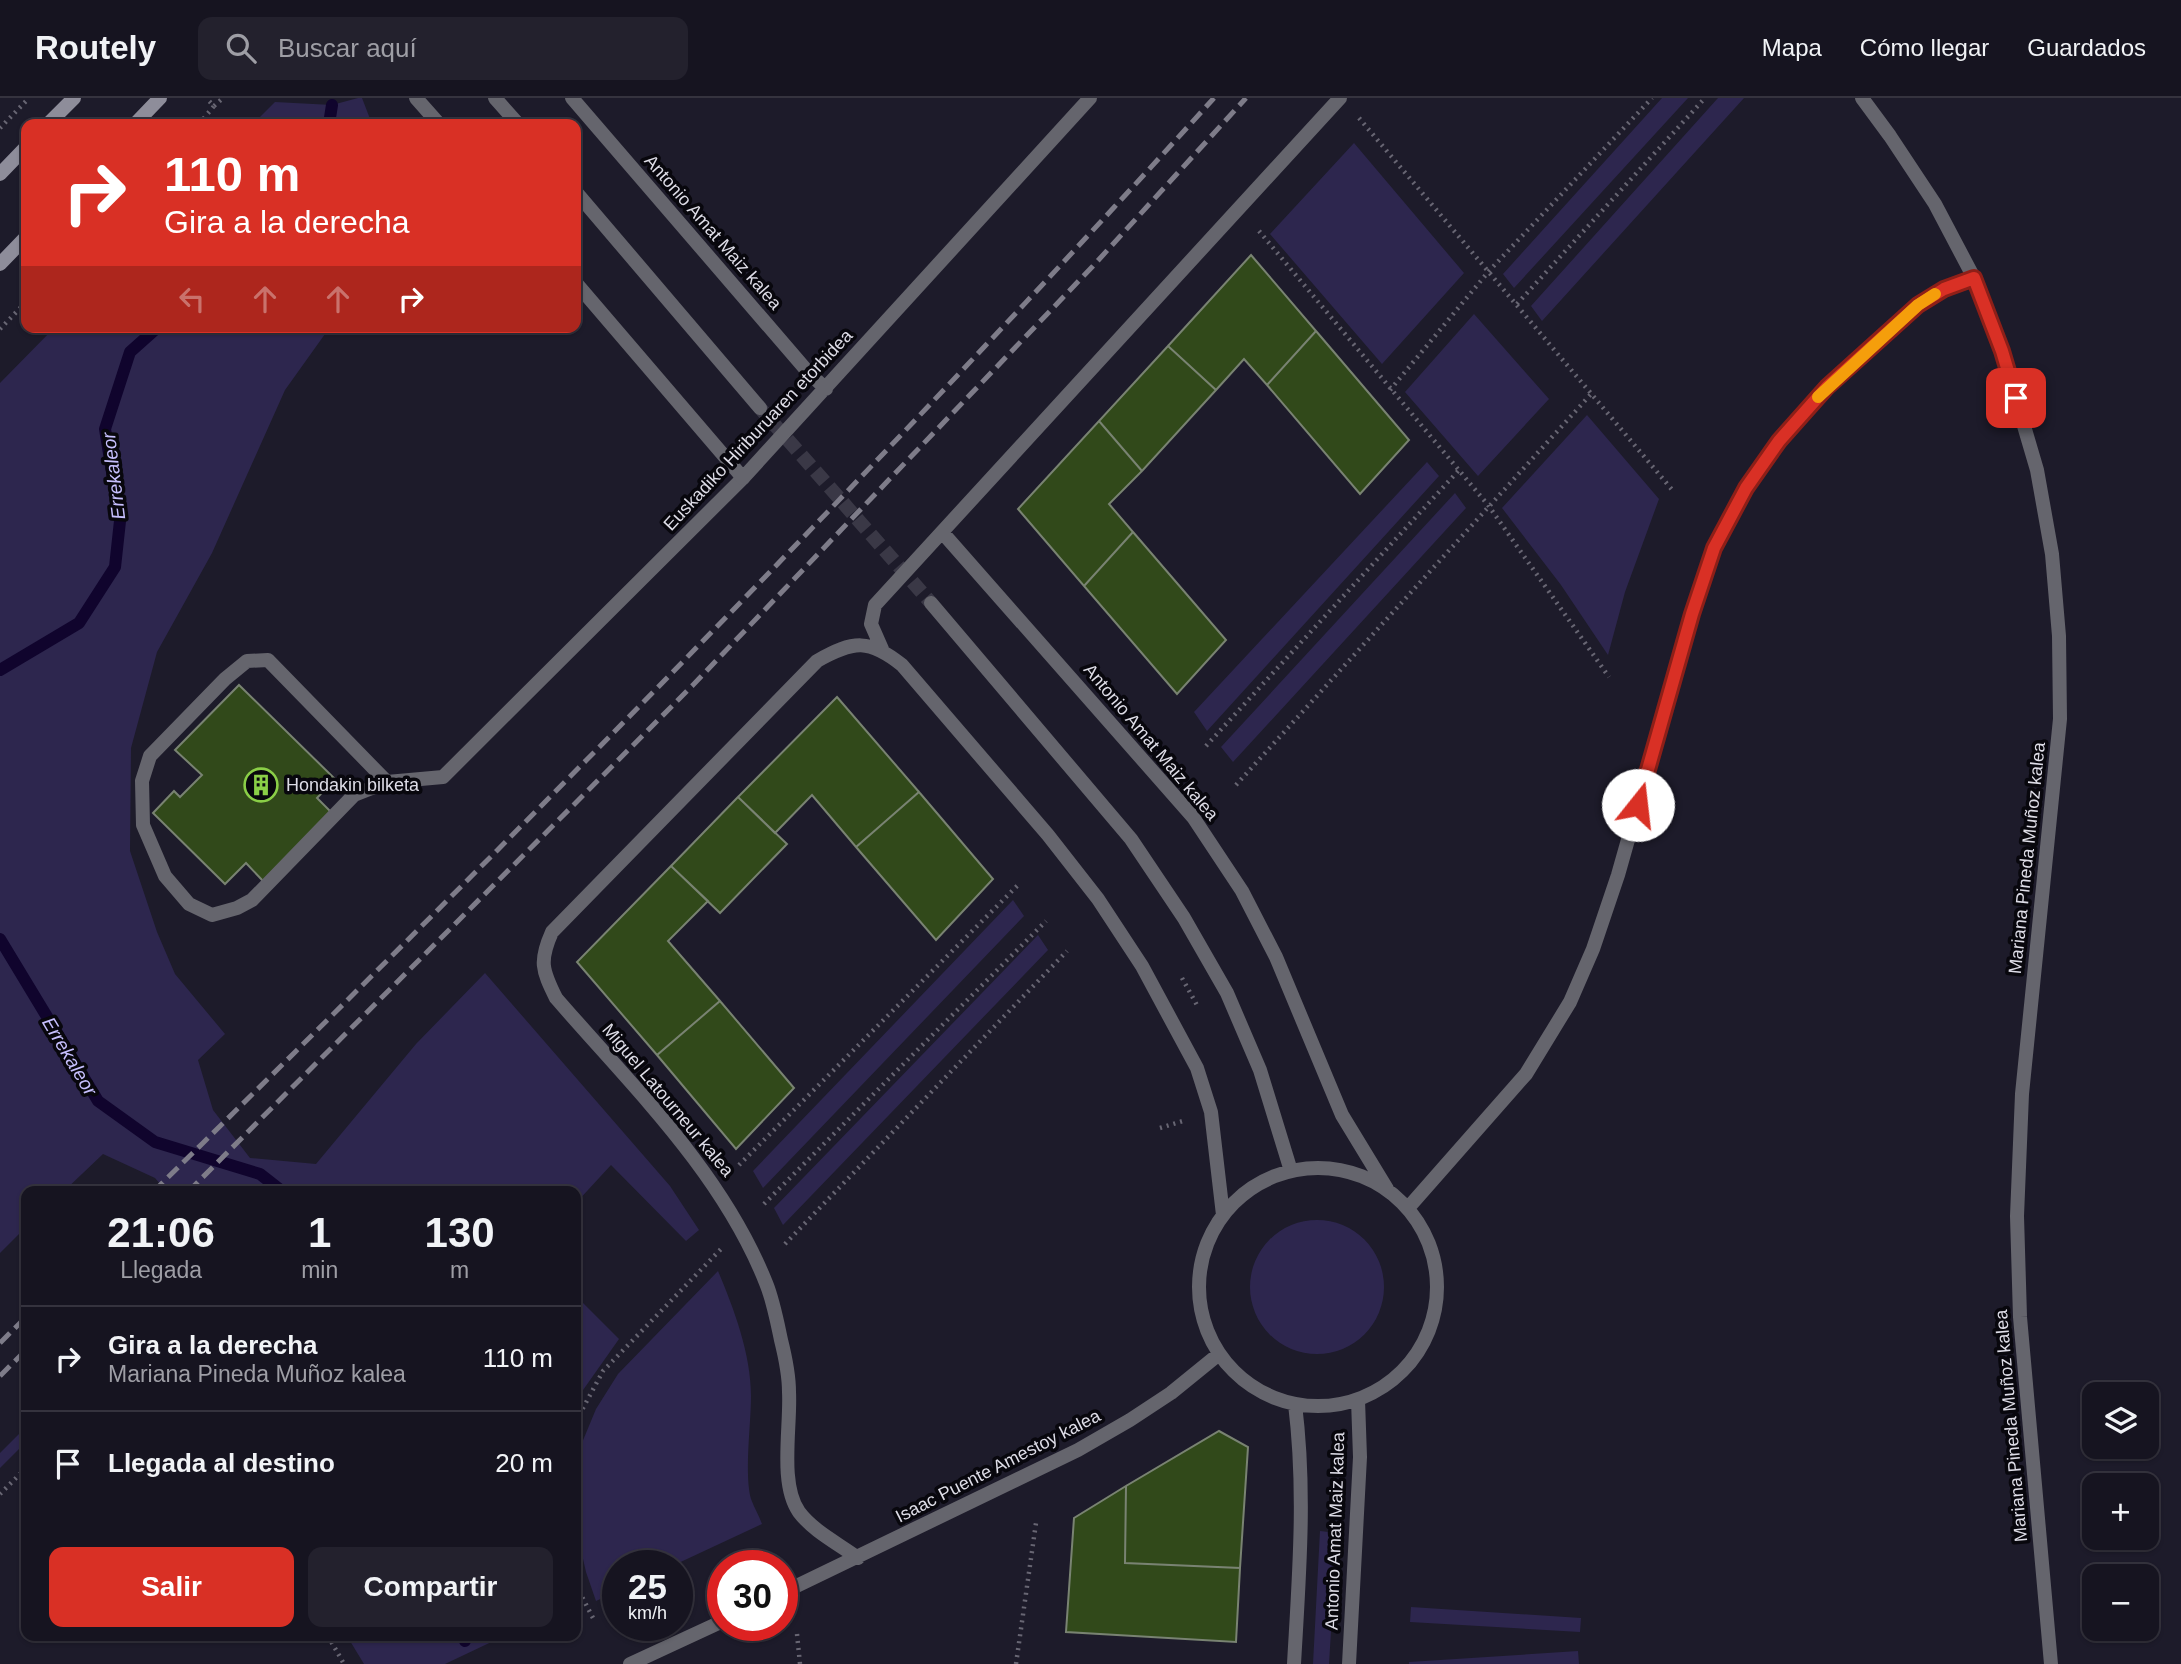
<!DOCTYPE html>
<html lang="es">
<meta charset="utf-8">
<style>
body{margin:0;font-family:Arial,sans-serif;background:#23212d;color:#f1f3f6;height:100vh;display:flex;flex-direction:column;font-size:26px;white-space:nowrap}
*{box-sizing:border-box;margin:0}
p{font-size:23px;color:#9e9ea5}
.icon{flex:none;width:38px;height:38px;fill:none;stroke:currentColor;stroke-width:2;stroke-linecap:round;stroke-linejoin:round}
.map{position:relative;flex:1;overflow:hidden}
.details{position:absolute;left:21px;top:1088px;width:560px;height:455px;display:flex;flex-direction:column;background:#161420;border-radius:14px;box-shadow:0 2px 5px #0004,0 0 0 2px #35333e}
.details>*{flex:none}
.top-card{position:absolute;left:21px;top:21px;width:560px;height:214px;border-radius:14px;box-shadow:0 2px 5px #0004,0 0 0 2px #35333e;background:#d93025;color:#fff;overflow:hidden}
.fabs{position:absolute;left:2082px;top:1284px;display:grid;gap:14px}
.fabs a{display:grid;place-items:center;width:77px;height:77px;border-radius:14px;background:#161420;box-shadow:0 2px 5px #0004,0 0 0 2px #35333e;font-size:35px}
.speed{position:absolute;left:602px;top:1452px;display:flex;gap:14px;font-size:35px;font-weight:700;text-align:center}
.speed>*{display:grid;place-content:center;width:91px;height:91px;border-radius:50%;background:#161420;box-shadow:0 2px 5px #0004,0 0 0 2px #35333e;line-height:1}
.speed small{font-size:18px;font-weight:400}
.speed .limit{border:10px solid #d22;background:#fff;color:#111}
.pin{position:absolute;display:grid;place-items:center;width:60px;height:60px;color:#fff;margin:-30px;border-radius:14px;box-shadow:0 4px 10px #0006}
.me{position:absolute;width:77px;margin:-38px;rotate:16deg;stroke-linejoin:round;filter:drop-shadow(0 0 5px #0008)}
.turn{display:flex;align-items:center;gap:24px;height:147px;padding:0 28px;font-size:32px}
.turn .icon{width:91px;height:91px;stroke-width:2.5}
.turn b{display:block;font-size:49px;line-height:60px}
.lanes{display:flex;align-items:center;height:66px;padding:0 28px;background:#0003;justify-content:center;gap:35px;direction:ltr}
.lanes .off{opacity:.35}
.eta{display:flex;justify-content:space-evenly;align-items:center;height:119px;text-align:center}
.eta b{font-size:42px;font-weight:600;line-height:49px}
.primary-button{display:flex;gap:14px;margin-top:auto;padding:14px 28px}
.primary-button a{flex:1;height:80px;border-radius:14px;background:#d93025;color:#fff;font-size:28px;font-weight:600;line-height:80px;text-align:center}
.primary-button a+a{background:#23212d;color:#f1f3f6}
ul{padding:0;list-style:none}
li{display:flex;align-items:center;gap:21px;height:105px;padding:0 28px;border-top:2px solid #35333e}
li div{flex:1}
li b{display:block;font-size:26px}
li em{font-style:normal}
header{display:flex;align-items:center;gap:42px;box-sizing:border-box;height:98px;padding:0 35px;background:#161420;border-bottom:2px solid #35333e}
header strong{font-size:33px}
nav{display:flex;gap:38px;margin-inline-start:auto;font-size:24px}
.search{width:490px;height:63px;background:#23212d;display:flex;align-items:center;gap:18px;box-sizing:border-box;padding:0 24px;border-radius:14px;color:#9e9ea5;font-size:26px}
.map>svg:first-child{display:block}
</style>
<header>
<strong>Routely</strong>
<div class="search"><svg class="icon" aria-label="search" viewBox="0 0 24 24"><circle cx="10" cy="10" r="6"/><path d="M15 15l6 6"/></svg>Buscar aquí</div>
<nav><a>Mapa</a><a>Cómo llegar</a><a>Guardados</a></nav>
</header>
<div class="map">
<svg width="2181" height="1566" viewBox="0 0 2181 1566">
<rect width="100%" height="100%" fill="#1d1b2a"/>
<path fill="#2d264e" d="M358,0H362L372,26H253L275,4L332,7Z
M1662,0H1688L1514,190L1503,176Z
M1718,0H1744L1542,223L1531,208Z
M1354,45L1464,175L1382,266L1270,136Z
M1474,216L1549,301L1478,378L1405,294Z
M55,229H330L285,292L212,455L157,554L131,650L130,753L157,834L175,876L225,936L198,962L213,1012L250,1060L316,1066L416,946L485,875L670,1088L699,1132L686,1143L611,1067L576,1105V1094H167L155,1080L103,1056L63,1094H26V1129L0,1155V285Z
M1587,317L1659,401L1625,494L1608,557L1561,487L1502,410Z
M1427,364L1439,378L1207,633L1194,614Z
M1455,395L1466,410L1233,664L1221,649Z
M1013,802L1024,818L763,1090L753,1073Z
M1038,837L1048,852L783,1127L774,1110Z
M1250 1189a67 67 0 1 1 134 0a67 67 0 1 1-134 0Z
M718,1173C734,1211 751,1256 751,1298C751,1327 744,1375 751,1401C754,1409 759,1418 762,1426L672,1468H618V1493L596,1503L586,1474L576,1430V1374L579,1352L596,1311L618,1276Z
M576,1198L619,1241L576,1302Z
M26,1329V1344L0,1370V1355Z
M1320,1433L1337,1435L1329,1566H1313Z
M1411,1509L1581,1520L1580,1534L1410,1524Z
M347,1538H504L445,1566H364Z
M1578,1553L1579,1566H1409V1564Z"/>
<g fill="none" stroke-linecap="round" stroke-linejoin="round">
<path stroke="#10042d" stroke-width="12" d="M329,26L332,7
M0,572L79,525L115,469L120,423L105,331L130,254L158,229
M0,841L98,1003L155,1044L260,1076L283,1094
M463,1538L465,1543"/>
</g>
<path fill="#31491a" stroke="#798372" stroke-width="2" d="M1251,157L1316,233L1267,287L1244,261L1216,292L1168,248Z
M1316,233L1409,342L1360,396L1267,287Z
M1168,248L1216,292L1142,373L1099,323Z
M1099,323L1142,373L1109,406L1133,434L1084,488L1018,411Z
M1133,434L1226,542L1177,596L1084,488Z
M239,587L335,681L317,700L331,714L263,783L246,765L225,786L153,715L174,693L180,699L202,677L175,652Z
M837,599L919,694L856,749L812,697L775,735L738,699Z
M919,694L993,781L936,842L856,749Z
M738,699L787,746L720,815L671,768Z
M671,768L708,803L668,843L720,903L657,957L577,864Z
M720,903L794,990L736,1051L657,957Z
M1219,1333L1248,1349L1240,1470L1125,1465L1126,1388Z
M1126,1388L1125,1465L1240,1470L1236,1544L1066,1534L1074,1420Z"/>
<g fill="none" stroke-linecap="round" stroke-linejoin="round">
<path stroke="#3a3846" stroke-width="14" stroke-dasharray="14 7" stroke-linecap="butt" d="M760,310L931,505"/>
<path stroke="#686673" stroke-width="4.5" stroke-dasharray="2 5" stroke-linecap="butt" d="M214,8L223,0
M1359,20L1674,394
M199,26L214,8L206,0
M0,30L29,0
M1259,133L1488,407L1609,579
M1517,206L1705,0
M0,231L26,204
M1390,292L1489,173L1652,0
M1206,648L1459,372
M1236,687L1592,295
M1182,880L1198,909
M1160,1030L1186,1022
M739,1067L1019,786
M764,1106L1046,823
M785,1146L1067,853
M576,1323L603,1273L721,1151
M0,1396L26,1370
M576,1487L593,1520
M797,1536L800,1566
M328,1538L344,1566
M1016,1566L1036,1425"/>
<path stroke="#65656d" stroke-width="14" d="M387,684L354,697L252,802L237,810L212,817L189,806L165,778L143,727L142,683L150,658L225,581L247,563L268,562L387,684L443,679L743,380"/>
<path stroke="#65656d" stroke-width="14" d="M416,0L439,26
M495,0L518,26
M572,0L808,274L826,291
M1862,0L1890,38L1935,106L1974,180L2002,253L2037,372L2052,456L2059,538L2060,621L2022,996L2017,1118L2020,1219L2051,1566
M576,94L760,310
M576,185L743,380L1090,0
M942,434L1193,719L1242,793L1276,859L1342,1017L1387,1091
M931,505L1131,741L1184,820L1227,895L1260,972L1291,1073
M882,551L871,526L875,507L1340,0
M1199 1189a119 119 0 1 1 238 0a119 119 0 1 1-238 0Z
M1408,1110L1526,976L1570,904L1593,851L1618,777L1692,516L1714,450L1746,390L1779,343L1827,289L1918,207L1944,191L1974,180
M858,1460C839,1446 813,1433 799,1414C779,1386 791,1328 789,1294C789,1277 785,1258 781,1242C777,1223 773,1202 766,1185C722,1074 633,989 556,900C542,872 539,863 552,834L817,563C854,542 869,541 902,567L1048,737L1098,801L1142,868L1197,970L1211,1014L1223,1117
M782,1495L1078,1352L1130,1322L1171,1295L1219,1256
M630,1566L723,1523
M1294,1566C1299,1478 1306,1394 1295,1306
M1349,1566L1360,1359L1358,1302"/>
<path stroke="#8e8d9a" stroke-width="14" d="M48,26L74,0
M135,26L160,0
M0,76L26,49
M0,166L26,139"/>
<path stroke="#7e7c89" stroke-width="5" stroke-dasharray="14 7" stroke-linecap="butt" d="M153,1094C516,738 873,376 1214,0
M188,1094L693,587L1093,168L1246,0
M0,1245L26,1219
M0,1278L26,1252"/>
</g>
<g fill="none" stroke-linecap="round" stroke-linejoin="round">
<defs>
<path id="route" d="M1638,707L1692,516L1714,450L1746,390L1779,343L1827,289L1918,207L1944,191L1974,180L2002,253L2016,300"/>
</defs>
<use href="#route" stroke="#8d1f18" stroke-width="18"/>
<use href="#route" stroke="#d93025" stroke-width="12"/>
<path stroke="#f59e0b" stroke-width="12" d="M1818,299L1918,207L1935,196"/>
</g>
<defs>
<symbol id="building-ring" viewBox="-11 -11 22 22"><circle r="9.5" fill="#08070d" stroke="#8ace47" stroke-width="1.5"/><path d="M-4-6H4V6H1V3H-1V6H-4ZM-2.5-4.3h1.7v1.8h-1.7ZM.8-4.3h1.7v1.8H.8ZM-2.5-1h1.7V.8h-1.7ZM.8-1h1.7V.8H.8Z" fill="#8ace47"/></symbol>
</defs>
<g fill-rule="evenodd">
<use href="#building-ring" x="242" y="668" width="38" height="38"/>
</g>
<g text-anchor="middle" stroke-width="7" stroke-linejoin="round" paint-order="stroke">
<g font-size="18" fill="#dedde7" stroke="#08070d">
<text transform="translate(713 134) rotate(49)" y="6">Antonio Amat Maiz kalea</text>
<text transform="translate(758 332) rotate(-47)" y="6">Euskadiko Hiriburuaren etorbidea</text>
<text transform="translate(1151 644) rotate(50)" y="6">Antonio Amat Maiz kalea</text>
<text transform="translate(2027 760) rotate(-84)" y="6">Mariana Pineda Muñoz kalea</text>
<text transform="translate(668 1002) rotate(50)" y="6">Miguel Latourneur kalea</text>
<text transform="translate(2011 1328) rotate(-95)" y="6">Mariana Pineda Muñoz kalea</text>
<text transform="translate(998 1368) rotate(-27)" y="6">Isaac Puente Amestoy kalea</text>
<text transform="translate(1335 1433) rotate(-88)" y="6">Antonio Amat Maiz kalea</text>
</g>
<g font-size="18" fill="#dedde7" stroke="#08070d" text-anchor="start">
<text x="286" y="693">Hondakin bilketa</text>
</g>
<g font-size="19" font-style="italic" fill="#c6bffd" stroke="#08070d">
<text transform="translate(113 378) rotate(-97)" y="7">Errekaleor</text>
<text transform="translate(70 958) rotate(59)" y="7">Errekaleor</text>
</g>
</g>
</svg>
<div class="fabs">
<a><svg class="icon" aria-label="layers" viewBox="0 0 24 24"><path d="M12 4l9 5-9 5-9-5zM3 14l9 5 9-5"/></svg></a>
<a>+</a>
<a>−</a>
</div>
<div class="speed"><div>25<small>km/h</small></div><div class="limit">30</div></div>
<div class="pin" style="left:2016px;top:300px;background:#d93025"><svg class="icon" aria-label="arrive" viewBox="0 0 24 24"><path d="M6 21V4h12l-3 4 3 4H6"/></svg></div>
<svg class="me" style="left:1638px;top:707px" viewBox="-20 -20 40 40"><circle r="19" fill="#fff"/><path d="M0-13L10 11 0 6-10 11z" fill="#d93025"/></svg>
<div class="top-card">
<div class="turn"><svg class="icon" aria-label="right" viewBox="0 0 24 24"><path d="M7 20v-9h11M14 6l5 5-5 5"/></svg><div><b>110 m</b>Gira a la derecha</div></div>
<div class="lanes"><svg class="icon off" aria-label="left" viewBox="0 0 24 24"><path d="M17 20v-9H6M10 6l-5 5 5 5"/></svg><svg class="icon off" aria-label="ahead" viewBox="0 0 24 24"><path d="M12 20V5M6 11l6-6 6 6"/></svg><svg class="icon off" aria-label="ahead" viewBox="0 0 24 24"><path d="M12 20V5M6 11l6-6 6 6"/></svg><svg class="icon" aria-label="right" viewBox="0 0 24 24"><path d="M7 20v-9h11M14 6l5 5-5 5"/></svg></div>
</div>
<section class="details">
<div class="eta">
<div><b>21:06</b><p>Llegada</p></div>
<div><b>1</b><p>min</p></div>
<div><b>130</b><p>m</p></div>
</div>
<ul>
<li><svg class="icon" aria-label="right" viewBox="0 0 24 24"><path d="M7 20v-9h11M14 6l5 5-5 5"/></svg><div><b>Gira a la derecha</b><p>Mariana Pineda Muñoz kalea</p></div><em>110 m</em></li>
<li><svg class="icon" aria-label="arrive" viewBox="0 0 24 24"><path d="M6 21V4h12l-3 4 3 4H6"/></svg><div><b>Llegada al destino</b></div><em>20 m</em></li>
</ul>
<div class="primary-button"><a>Salir</a><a>Compartir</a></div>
</section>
</div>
